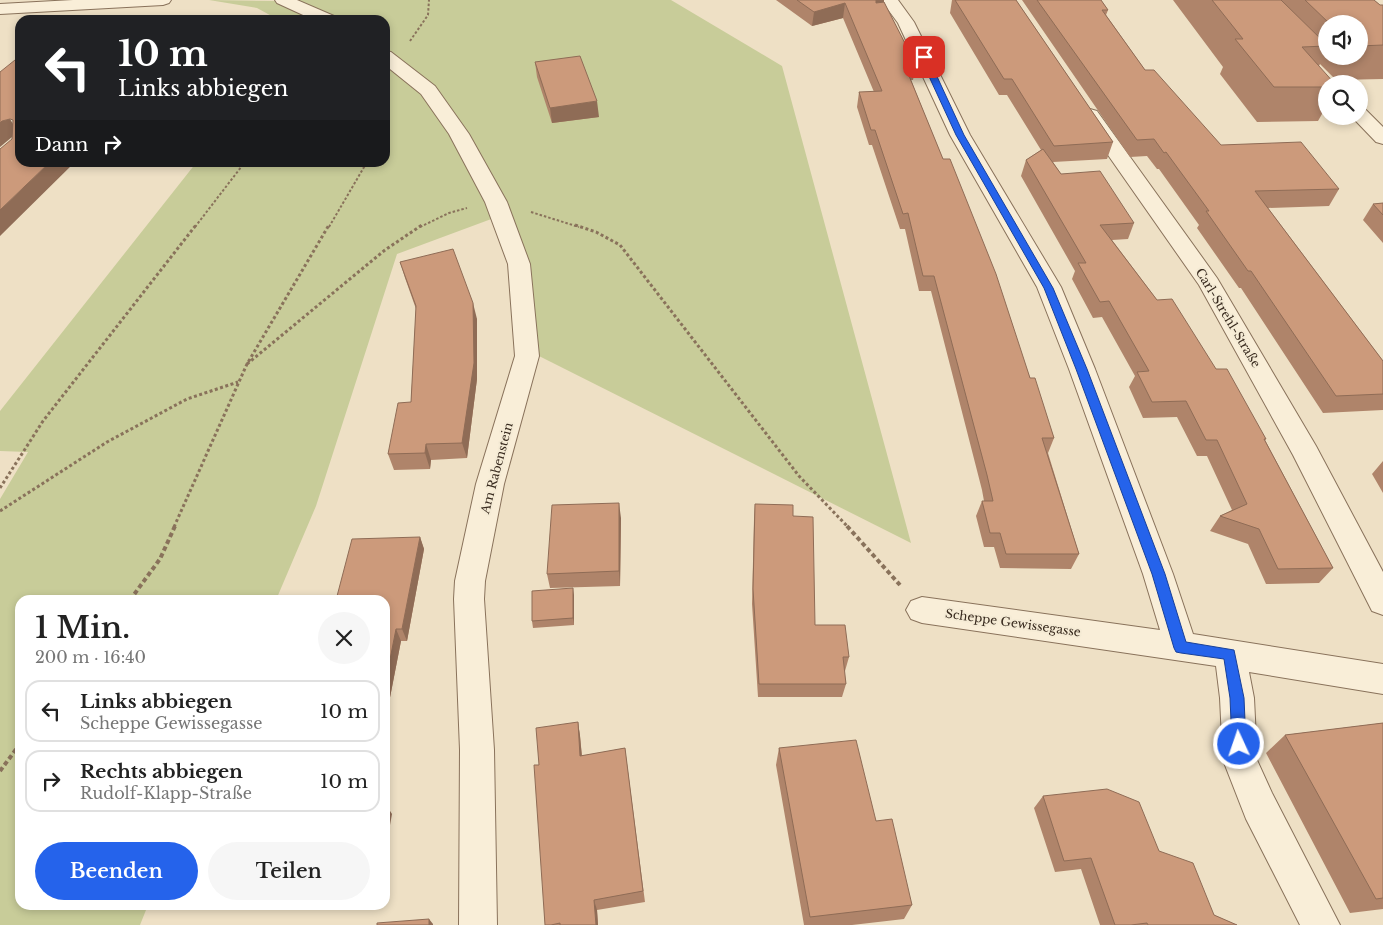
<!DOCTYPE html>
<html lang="de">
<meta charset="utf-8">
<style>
body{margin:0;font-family:"Libre Baskerville",serif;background:#f6f6f6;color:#222;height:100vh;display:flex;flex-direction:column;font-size:19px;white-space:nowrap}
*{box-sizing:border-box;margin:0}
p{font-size:16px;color:#767676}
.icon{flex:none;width:28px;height:28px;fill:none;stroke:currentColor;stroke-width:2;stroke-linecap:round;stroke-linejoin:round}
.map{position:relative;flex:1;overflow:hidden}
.sheet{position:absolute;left:15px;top:595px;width:375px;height:315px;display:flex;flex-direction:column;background:#fff;border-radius:15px;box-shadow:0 2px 8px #0003}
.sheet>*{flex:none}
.hud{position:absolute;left:15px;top:15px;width:375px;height:152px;border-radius:15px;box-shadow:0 2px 8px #0003;background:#202124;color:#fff;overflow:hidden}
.fabs{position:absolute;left:1318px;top:15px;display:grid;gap:10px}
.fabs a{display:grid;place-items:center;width:50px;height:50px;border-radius:50%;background:#fff;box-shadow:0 2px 8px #0003;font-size:25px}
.pin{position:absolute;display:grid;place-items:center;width:42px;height:42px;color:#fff;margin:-21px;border-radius:10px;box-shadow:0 2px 8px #0006}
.me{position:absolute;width:55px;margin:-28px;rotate:357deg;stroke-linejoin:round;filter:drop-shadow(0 0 4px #0008)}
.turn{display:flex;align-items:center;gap:18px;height:105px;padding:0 20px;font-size:22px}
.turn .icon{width:65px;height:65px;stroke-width:2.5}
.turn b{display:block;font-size:35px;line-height:42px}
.then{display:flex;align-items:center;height:48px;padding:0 20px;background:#0003;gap:10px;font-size:19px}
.round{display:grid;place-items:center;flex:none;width:52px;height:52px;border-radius:26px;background:#f6f6f6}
.headline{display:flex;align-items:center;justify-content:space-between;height:85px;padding:0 20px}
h1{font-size:30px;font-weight:600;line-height:38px}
.cta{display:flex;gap:10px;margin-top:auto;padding:10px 20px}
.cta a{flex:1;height:58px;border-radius:30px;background:#2563eb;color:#fff;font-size:20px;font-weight:600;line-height:58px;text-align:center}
.cta a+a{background:#f6f6f6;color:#222}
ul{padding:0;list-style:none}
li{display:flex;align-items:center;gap:15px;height:62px;margin:0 10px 8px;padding:0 10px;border:2px solid #e0e0e0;border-radius:15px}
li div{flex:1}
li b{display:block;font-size:19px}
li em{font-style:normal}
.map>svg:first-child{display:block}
</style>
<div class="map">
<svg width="1383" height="925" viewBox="0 0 1383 925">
<rect width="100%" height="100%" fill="#eee0c5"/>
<path fill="#c8cc99" d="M209,0L280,1L321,20H279L257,8Z
M294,0H671L782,66L911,543L537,355L494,218L397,254L316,506L276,600H20V905H148L140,925H0V499L28,452L0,451V411L196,163L385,162V20H332Z"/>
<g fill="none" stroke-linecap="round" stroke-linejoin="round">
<defs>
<path id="minor" d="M73,0H171L169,3L163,5L0,14V4Z
M275,0H297L334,16L336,20H314L277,3Z
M881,0H898L914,22L970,135L1061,287L1095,369L1173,574L1193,634L1383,664V694L1249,672L1254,698L1257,760L1272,793L1340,925H1300L1246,819L1223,760L1220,698L1216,666L922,623L911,619L906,610L911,601L922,597L1160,630L1143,574L1069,369L1037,287L950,135L898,23Z
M385,51L391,52L435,86L469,134L507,202L530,264L539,356L504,484L485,581L484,599L494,750L497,925H459L460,750L454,599L455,581L476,484L515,356L508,264L485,202L449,134L421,94L385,65Z
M1359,108L1366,110L1383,127V144L1376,142L1351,116H1359Z
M1090,109L1097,111L1217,278L1316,446L1383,572V615L1372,611L1293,455L1199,285L1080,115L1083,111Z"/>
</defs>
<use href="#minor" stroke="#89725b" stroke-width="2"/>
<path stroke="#89725b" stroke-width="2" stroke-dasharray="2.5 2" stroke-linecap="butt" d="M410,41L428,15L429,0
M531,212L579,227
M195,227L245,162
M329,227L367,162
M420,227L449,213L467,208"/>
<path stroke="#89725b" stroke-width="3" stroke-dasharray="3 2.5" stroke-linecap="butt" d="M575,225L596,232L620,245L799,476L848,527
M247,364L385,250L422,225
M0,488L43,421L196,225
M0,511L107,442L187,399L238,382
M174,527L247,364L329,225"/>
<path stroke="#89725b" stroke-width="4" stroke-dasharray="4.5 3" stroke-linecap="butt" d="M847,526L900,585
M130,600L160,559L175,526
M0,771L20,744"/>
<use href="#minor" fill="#f9eed8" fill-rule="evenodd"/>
</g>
<path fill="#af846a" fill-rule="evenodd" d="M776,0H884V2L916,65L913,80H911L1054,438L1048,453L1079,554L1071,569L1000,568L994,547H984L976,516L982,501H984L982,490L931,291H919L905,229H900L872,145H869L857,107L859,92H874L843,18L812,26Z
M952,0H1016L1113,142L1107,159L1053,162L1061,174L1134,223L1128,239L1112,240L1157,300L1216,369L1266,439L1265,440L1333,568L1319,583L1266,584L1248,544L1210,531L1220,516L1232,510L1207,456H1197L1177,417L1143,418L1129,387L1135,376L1102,317L1093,318L1072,279L1075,271L1021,176L1026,160L1041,150L1007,95H999L950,13Z
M1022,0H1101L1108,10L1106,15L1145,70L1221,145L1339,189L1329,206L1268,208L1383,361V410L1323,413L1241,288H1239L1197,228L1199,225L1159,169H1157L1147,156L1130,157Z
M1173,0H1374L1380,5H1383V79L1336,80L1320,64L1319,66L1326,84V107L1318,121L1257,122L1220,74L1223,67ZM1326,24H1359V56H1326Z
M535,62L599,117L552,123L537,77Z
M1383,203V243L1363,220L1373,204Z
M400,262L477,319V379L467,458L431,460L430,469L394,470L388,454L411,402L416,309L405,278Z
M1383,461V493L1372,474Z
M755,504L793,516L815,625L849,657L845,671H844L846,684L842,697H758L752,604L754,519Z
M621,518L620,586L550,588L547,574Z
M420,537L424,549L407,641H401L385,723V600Z
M574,595V625L533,628L532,621Z
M578,722L580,736L582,756L625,748L645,902L597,910L598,925H545L539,765Z
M1383,723V909L1350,913L1266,753L1285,735Z
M779,748L876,821L912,905L904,919L852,925H804L776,765Z
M1043,796L1159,851L1214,915L1237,925H1100L1081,869L1055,872L1034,808Z"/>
<path fill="#8f6c56" d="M873,0H884L883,6L872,9Z
M845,3L843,18L812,26L814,12Z
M597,101L599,117L552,123L550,108Z
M10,119L19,134L12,137L0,147V123L2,121Z
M50,162H75L0,236V210Z
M473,303L477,319V379L467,458L462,443Z
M426,444L431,460L430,469L425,453Z
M619,503L621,518L620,586L619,571Z
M420,537L424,549L407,641L402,629Z
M573,588L574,595V625L573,618Z
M396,629L401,641L385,723V685Z
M578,722L580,736L583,770L580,756Z
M385,803L392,814L385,853Z
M594,900L597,910L598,925H596Z
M429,919L433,924V925H429Z"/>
<path fill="#cc9a7b" stroke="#8f6c56" d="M797,0H876V3L884,2L916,65L905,66L943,159H950L996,274L1030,378H1035L1054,438H1042L1079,554H1006L1000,533H990L982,501H993L987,475L934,276H923L908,213L903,214L875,130H871L859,92L882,91L845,3L814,12Z
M955,0H1016L1113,142L1054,146L1012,79H1004Z
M1037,0H1101L1108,10H1102L1145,70H1154L1221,145L1301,142L1339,189L1255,191L1383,361V394L1336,396L1251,271H1248L1206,211H1209L1166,152L1164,153L1154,139L1137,140Z
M1212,0H1281L1326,44V46L1302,47L1335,84H1326V87H1274L1235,39H1243Z
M1305,0H1374L1380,5H1383V45L1359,46V24H1330Z
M20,56V162H50L0,210V149L12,139L13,120L10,119L2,121L0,123V72Z
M580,56L597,101L550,108L535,62Z
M1043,149L1061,174L1100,171L1134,223L1100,225L1157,300L1172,299L1216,369H1227L1266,439H1264L1333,568L1278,569L1259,529L1220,516L1247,504L1217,440H1206L1186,401L1152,402L1137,372L1149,371L1109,301L1100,302L1078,263H1086L1026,160Z
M1383,203V215L1373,204Z
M453,249L473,303L474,363L462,443L426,444L425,453L388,454L398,403L411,402L416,306L400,262Z
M619,503V571L547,574L552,505Z
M755,504L793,505V516L813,517L815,625H845L849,657H843L846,684H759L753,589Z
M420,537L402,629H396L385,685V600H336L352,539Z
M573,588V618L532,621V591Z
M578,722L580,756L625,748L643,891L594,900L596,925H560V923L551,925H545L534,765H539L536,728Z
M1383,723V898L1376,899L1285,735Z
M856,740L876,821L892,819L912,905L810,917L779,748Z
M1107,789L1139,802L1159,851L1193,863L1214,915L1237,925H1148L1147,923L1131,925H1115L1091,858L1064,861L1043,796Z
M429,919V925H377V923Z"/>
<path fill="#2563eb" stroke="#184099" d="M921,55L928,57L964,135L1053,288L1087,369L1165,574L1186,642L1234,650L1244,698L1246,744L1244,749L1239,751L1234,749L1232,744L1230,698L1224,659L1181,653L1176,652L1174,648L1152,574L1076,369L1044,288L956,135L920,57Z"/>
<g text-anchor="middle" stroke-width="4" stroke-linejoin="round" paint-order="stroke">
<g font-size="12" fill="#392b1f" stroke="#f5ebd5">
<text transform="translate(1228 318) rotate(59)" y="4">Carl-Strehl-Straße</text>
<text transform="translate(497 468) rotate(-75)" y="4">Am Rabenstein</text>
<text transform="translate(1013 623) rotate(8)" y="4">Scheppe Gewissegasse</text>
</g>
</g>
</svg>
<div class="fabs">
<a><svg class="icon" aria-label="sound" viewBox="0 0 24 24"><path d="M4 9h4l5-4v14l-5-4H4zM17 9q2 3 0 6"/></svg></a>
<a><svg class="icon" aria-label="search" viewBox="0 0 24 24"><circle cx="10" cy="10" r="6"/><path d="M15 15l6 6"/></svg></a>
</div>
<div class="pin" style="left:924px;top:57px;background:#d93025"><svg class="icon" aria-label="arrive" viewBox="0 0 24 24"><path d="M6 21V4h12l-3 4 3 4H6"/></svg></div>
<svg class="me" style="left:1239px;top:744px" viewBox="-20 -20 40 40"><circle r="17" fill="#2563eb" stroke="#fff" stroke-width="3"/><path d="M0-11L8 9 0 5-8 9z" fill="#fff"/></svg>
<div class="hud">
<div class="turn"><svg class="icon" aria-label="left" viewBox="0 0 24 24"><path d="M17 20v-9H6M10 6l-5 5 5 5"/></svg><div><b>10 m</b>Links abbiegen</div></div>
<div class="then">Dann<svg class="icon" aria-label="right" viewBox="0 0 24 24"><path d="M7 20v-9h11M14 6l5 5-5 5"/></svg></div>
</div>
<section class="sheet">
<div class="headline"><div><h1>1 Min.</h1><p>200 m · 16:40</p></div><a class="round"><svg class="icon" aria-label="close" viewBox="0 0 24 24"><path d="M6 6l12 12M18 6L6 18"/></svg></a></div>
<ul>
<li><svg class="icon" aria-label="left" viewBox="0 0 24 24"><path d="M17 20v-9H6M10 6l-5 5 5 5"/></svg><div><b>Links abbiegen</b><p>Scheppe Gewissegasse</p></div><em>10 m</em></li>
<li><svg class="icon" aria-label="right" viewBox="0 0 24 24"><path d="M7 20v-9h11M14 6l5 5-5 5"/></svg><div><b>Rechts abbiegen</b><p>Rudolf-Klapp-Straße</p></div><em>10 m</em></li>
</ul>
<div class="cta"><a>Beenden</a><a>Teilen</a></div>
</section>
</div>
